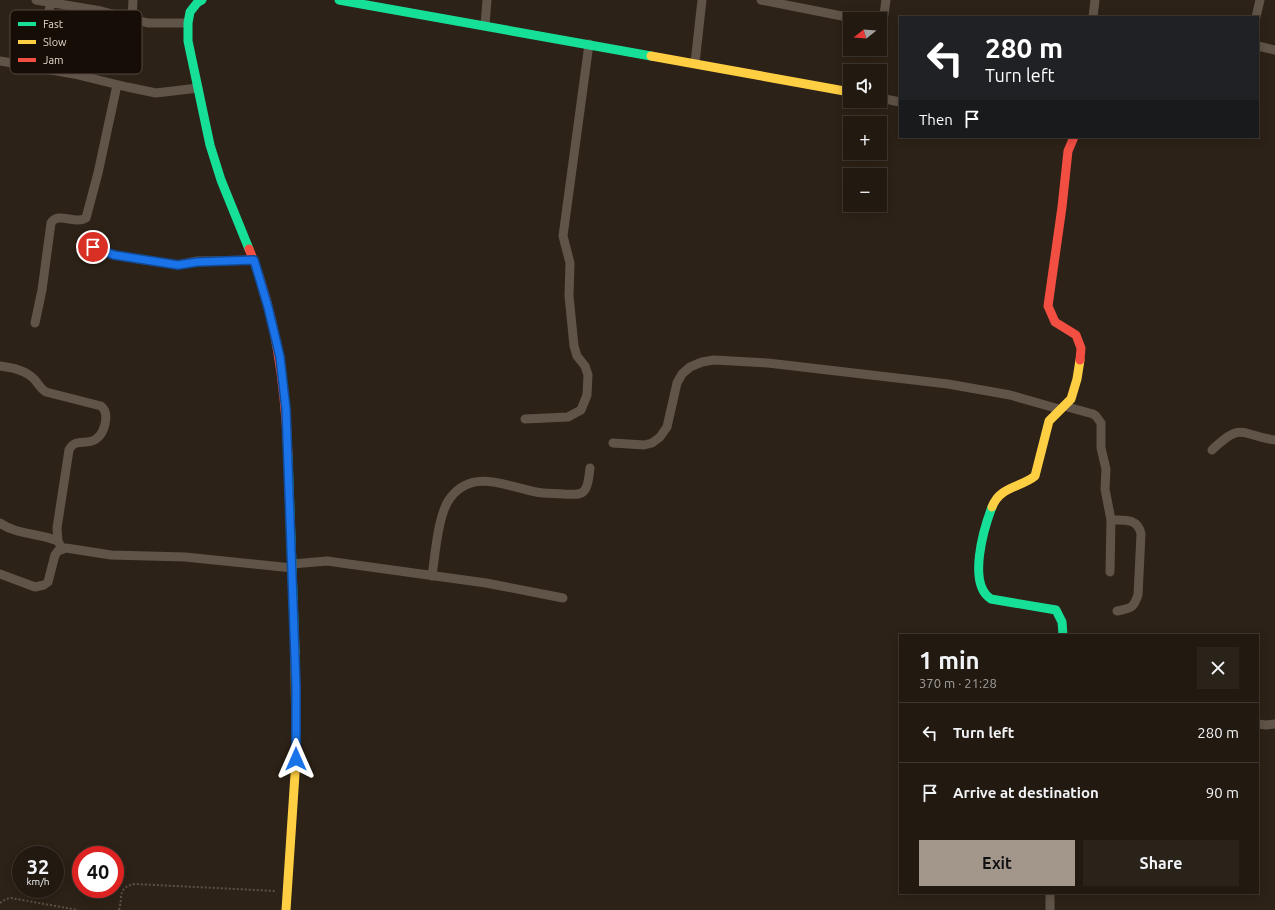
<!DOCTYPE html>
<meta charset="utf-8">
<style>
body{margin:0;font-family:Ubuntu,sans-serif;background:#2a231a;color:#f1f3f6;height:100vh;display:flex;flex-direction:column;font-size:15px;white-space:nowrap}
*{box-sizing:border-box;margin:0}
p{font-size:13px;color:#a2a19f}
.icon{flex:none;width:22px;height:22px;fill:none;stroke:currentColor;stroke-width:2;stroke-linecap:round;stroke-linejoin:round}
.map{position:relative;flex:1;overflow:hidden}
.side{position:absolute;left:899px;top:634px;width:360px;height:260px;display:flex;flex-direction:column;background:#221a11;border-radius:0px;box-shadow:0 2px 10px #0003,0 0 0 1px #3f3831}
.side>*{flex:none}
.guide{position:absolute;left:899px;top:16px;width:360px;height:122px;border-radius:0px;box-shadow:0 2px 10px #0003,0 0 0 1px #3f3831;background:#202124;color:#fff;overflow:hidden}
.needle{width:26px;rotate:253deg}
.controls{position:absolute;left:843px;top:12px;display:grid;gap:8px}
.controls a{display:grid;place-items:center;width:44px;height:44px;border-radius:0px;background:#221a11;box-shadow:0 2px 10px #0003,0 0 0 1px #3f3831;font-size:20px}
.speed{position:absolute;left:12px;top:846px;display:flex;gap:8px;font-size:20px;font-weight:700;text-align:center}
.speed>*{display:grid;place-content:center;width:52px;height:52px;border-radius:50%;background:#221a11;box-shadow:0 2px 10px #0003,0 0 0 1px #3f3831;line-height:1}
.speed small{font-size:10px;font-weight:400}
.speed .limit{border:6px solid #d22;background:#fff;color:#111}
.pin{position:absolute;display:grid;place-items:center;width:34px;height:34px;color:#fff;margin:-17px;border:2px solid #fff;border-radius:50%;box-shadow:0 1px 4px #0007}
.me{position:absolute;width:44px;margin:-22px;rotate:0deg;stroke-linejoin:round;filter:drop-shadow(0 0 3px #0008)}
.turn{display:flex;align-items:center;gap:14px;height:84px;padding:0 20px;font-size:18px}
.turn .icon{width:52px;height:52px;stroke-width:2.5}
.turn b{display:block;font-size:28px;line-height:34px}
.then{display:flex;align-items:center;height:38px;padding:0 20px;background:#0003;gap:8px;font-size:15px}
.round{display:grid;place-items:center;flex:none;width:42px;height:42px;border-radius:0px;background:#2a231a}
.summary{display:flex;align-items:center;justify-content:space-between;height:68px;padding:0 20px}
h1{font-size:24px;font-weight:700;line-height:30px}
.action{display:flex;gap:8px;margin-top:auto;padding:8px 20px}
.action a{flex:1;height:46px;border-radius:0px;background:#a3968b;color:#111;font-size:16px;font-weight:700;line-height:46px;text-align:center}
.action a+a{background:#2a231a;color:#f1f3f6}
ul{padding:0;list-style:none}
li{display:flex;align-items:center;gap:12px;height:60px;padding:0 20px;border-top:1px solid #3f3831}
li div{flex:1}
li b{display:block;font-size:15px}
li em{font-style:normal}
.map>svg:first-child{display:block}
</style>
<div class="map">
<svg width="1275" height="910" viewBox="0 0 1275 910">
<rect width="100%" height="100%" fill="#2d2217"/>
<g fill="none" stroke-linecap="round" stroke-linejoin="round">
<path stroke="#5a5248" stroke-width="2" stroke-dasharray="2 2" stroke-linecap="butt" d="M0,903L6,899L11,898L78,910
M119,910C123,897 117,887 135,884L276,891"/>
<path stroke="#605448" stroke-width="9" d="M36,0L101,11L148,23H187
M761,0L857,19
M1093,17L1095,0
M1256,17L1260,0
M132,19L133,0
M880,20L884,14L886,0
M485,25L487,0
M1258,46L1275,50
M0,61L74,74L127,87L156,93L198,88
M695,63L702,0
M43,68V33L51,3
M880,98L900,102
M93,247L114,255L178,265L197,261L254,260
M35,323L42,290L51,223C58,211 75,225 86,218L98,173L117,85
M0,366C13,368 26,370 35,380C39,385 41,389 46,392L101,406C110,413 105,433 96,439C87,446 75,437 69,450L57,528L58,541L62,549
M1064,406L1093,414L1096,416L1101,423V448L1106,469L1105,489L1111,520L1110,572
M525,419L568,417L581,410L587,395L588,375L585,366L577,356L574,346L569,296L570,263L563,236L589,44
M613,443L644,445L652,443L660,437L667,427L677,383L682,374L690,367L702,362L714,360L768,363L948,384L1010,395L1059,409
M1212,450C1243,420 1241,436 1275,440
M1111,520C1124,520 1138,518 1141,534L1138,595C1133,609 1131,608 1117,611
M0,523C17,535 39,533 58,541
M292,564L327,561L486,583L563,598
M0,574L35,587L44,585L48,582L55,555L58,551L66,548L111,555L185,557L292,568
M432,576C435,556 438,512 451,497C474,468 508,487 536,492C545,494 555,493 564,494C570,494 579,496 584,491C589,486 589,474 590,468
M1258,724L1266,725L1275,724
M1050,893V910"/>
<path stroke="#16e098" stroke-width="9" d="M202,0L197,3L190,12L188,23V41L210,145L221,180L249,249
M339,0L651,56
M288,455L295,651
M992,507C984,528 967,584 991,599L1056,610L1062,622L1063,635"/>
<path stroke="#ffcf43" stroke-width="9" d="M651,56L850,92
M992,507C1000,486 1020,488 1035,476L1049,421L1071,399L1077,379L1080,360
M286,910L296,759L295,651"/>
<path stroke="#f24e42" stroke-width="9" d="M1074,137L1068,151L1062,207L1048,306L1055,322L1076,335L1081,348L1080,360
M249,249C276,314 285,385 288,455"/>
</g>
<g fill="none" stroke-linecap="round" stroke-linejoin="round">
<defs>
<path id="route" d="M93,247L114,255L178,265L197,262L254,260L268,307L280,357L286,409L296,686V759"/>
</defs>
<use href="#route" stroke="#114b97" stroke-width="10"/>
<use href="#route" stroke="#1a73e8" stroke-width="7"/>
</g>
<rect x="10" y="10" width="132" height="64" rx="6" fill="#160d06" stroke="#544941" stroke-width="1"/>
<rect x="18" y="22" width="18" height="4" fill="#16e098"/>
<rect x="18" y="40" width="18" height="4" fill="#ffcf43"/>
<rect x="18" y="58" width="18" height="4" fill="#f24e42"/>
<g font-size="11" fill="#e3d5ca">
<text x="43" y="28">Fast</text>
<text x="43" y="46">Slow</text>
<text x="43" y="64">Jam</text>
</g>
</svg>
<div class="controls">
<a><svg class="needle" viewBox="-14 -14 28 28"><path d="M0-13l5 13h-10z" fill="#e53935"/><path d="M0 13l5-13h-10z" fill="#a2a19f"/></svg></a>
<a><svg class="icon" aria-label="sound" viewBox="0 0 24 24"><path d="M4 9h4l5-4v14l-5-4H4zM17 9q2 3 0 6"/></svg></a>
<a>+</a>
<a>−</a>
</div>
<div class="speed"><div>32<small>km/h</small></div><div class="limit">40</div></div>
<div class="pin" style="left:93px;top:247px;background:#d93025"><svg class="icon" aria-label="arrive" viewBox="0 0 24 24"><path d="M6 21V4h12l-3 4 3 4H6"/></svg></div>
<svg class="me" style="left:296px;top:759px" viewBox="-20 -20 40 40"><path d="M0-17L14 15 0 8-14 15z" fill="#1a73e8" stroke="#fff" stroke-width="4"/></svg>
<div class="guide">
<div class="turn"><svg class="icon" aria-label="left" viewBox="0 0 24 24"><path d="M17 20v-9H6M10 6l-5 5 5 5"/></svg><div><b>280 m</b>Turn left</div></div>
<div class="then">Then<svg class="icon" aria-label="arrive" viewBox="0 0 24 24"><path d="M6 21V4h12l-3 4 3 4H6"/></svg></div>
</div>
<section class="side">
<div class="summary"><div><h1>1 min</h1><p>370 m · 21:28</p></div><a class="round"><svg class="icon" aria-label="close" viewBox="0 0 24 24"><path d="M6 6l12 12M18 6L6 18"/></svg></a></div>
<ul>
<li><svg class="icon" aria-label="left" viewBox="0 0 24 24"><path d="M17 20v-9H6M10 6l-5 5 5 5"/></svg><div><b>Turn left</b></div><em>280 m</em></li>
<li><svg class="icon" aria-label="arrive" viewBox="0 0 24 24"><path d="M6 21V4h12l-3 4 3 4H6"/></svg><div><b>Arrive at destination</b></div><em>90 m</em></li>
</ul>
<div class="action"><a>Exit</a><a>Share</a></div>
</section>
</div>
